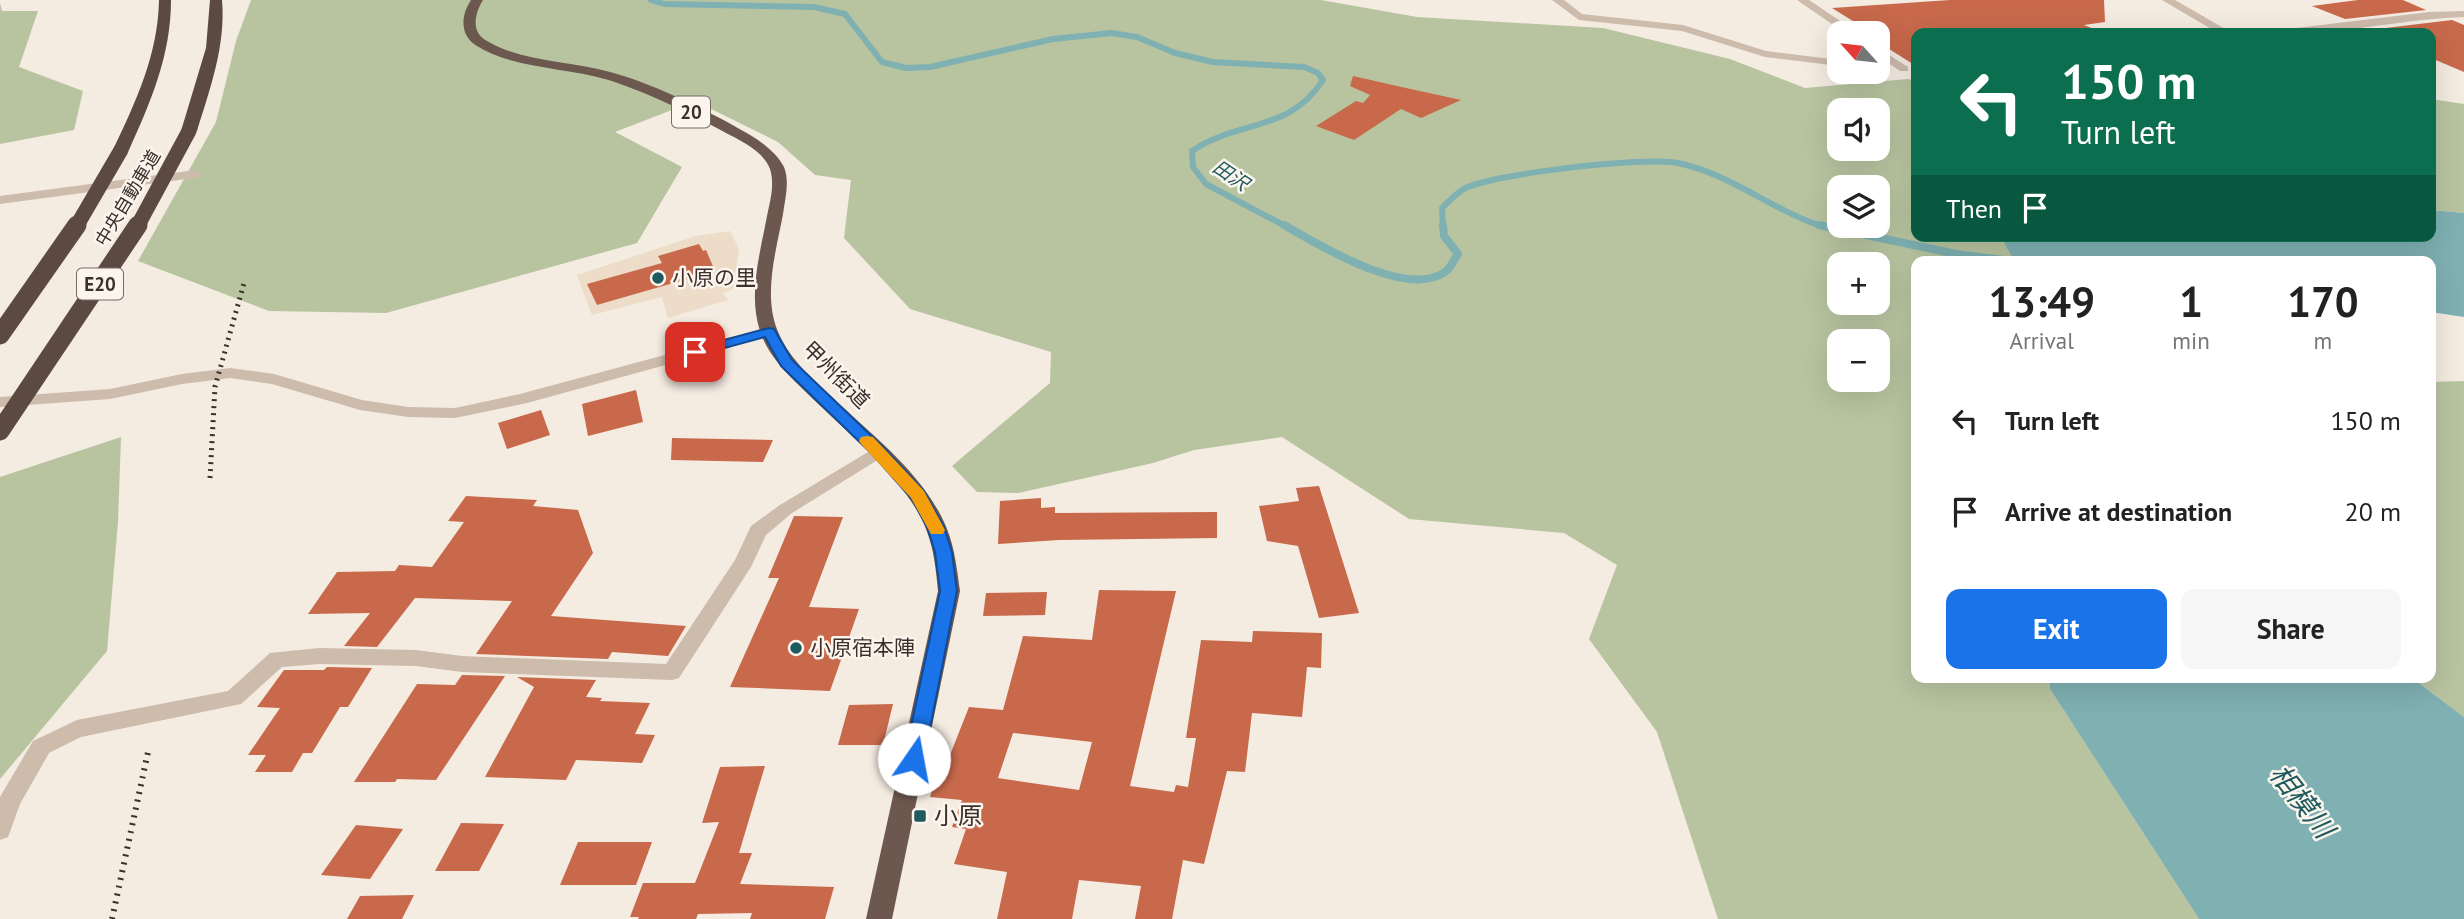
<!DOCTYPE html>
<meta charset="utf-8">
<style>
body{margin:0;font-family:"PT Sans","Noto Sans JP",sans-serif;background:#f6f6f6;color:#222;height:100vh;display:flex;flex-direction:column;font-size:26px;white-space:nowrap}
*{box-sizing:border-box;margin:0}
p{font-size:23px;color:#767676}
.icon{flex:none;width:38px;height:38px;fill:none;stroke:currentColor;stroke-width:2;stroke-linecap:round;stroke-linejoin:round}
.map{position:relative;flex:1;overflow:hidden}
.panel{position:absolute;left:1911px;top:256px;width:525px;height:427px;display:flex;flex-direction:column;background:#fff;border-radius:14px;box-shadow:0 7px 28px #0002}
.panel>*{flex:none}
.top-card{position:absolute;left:1911px;top:28px;width:525px;height:214px;border-radius:14px;box-shadow:0 7px 28px #0002;background:#0b6e4f;color:#fff;overflow:hidden}
.needle{width:46px;rotate:297deg}
.fabs{position:absolute;left:1827px;top:21px;display:grid;gap:14px}
.fabs a{display:grid;place-items:center;width:63px;height:63px;border-radius:14px;background:#fff;box-shadow:0 7px 28px #0002;font-size:35px}
.pin{position:absolute;display:grid;place-items:center;width:60px;height:60px;color:#fff;margin:-30px;border-radius:14px;box-shadow:0 4px 10px #0006}
.me{position:absolute;width:77px;margin:-38px;rotate:12deg;stroke-linejoin:round;filter:drop-shadow(0 0 5px #0008)}
.turn{display:flex;align-items:center;gap:24px;height:147px;padding:0 35px;font-size:32px}
.turn .icon{width:91px;height:91px;stroke-width:2.5}
.turn b{display:block;font-size:49px;line-height:60px}
.then{display:flex;align-items:center;height:66px;padding:0 35px;background:#0003;gap:14px;font-size:26px}
.eta{display:flex;justify-content:space-evenly;align-items:center;height:119px;text-align:center}
.eta b{font-size:42px;font-weight:700;line-height:49px}
.action{display:flex;gap:14px;margin-top:auto;padding:14px 35px}
.action a{flex:1;height:80px;border-radius:14px;background:#1a73e8;color:#fff;font-size:28px;font-weight:700;line-height:80px;text-align:center}
.action a+a{background:#f6f6f6;color:#222}
ul{padding:0;list-style:none}
li{display:flex;align-items:center;gap:21px;height:91px;padding:0 35px}
li div{flex:1}
li b{display:block;font-size:26px}
li em{font-style:normal}
.map>svg:first-child{display:block}
</style>
<div class="map">
<svg width="2464" height="919" viewBox="0 0 2464 919">
<rect width="100%" height="100%" fill="#f4ebe1"/>
<path fill="#b8c4a0" fill-rule="evenodd" d="M251,0H1321L1417,17L1603,28L1730,59L1805,88L1908,79L1916,81V236H2000L2014,261H1916V677H2049L2050,689L2199,919H1718L1657,732L1589,639L1617,565L1564,533L1409,519L1282,437L1194,450L1153,463L1018,493L977,492L952,466L1050,383L1051,352L910,309L844,238L851,180L815,175L778,142L695,101L615,132L682,167L637,243L386,313L269,311L138,261L216,122L236,41ZM1839,110H1878V149H1839ZM1839,187H1878V226H1839ZM1839,264H1878V303H1839ZM1839,341H1878V380H1839Z
M0,3L2,11H38L19,67L83,91L74,130L0,144Z
M2431,99L2464,104V213L2431,210Z
M2464,381V717L2411,677H2431V382Z
M121,437L118,522L107,651L0,779V477Z"/>
<path fill="#ecdcc8" fill-rule="evenodd" d="M730,231L739,249L733,289L723,293L728,300L668,318L662,297L592,315L577,275L696,236ZM662,263L714,271L597,305L588,285Z"/>
<path fill="#7fb0b2" d="M2431,210L2464,213V317L2431,312V261H2014L2000,236H2431Z
M2049,677H2411L2464,717V919H2199L2050,689Z"/>
<g fill="none" stroke-linecap="round" stroke-linejoin="round">
<path stroke="#7fb0b2" stroke-width="6" d="M651,0L664,4L814,7L845,14L882,62L906,68L930,67L1053,39L1111,33L1137,37L1175,53L1213,62L1304,67L1318,73L1323,80C1289,133 1239,119 1192,151L1193,167L1206,184L1287,227
M1443,227L1442,208C1448,202 1455,195 1462,190C1487,174 1647,156 1678,163C1731,174 1773,211 1824,227"/>
<path stroke="#7fb0b2" stroke-width="8" d="M1284,225C1319,245 1406,299 1445,272C1451,268 1454,259 1458,254L1444,236L1443,225
M1819,225L1956,254L2012,261"/>
</g>
<path fill="#c8694b" fill-rule="evenodd" d="M1950,0H2104L2105,22L2084,25L2099,31V33H1916V66L1878,42V33H1864L1863,32L1869,31L1832,8Z
M2358,0H2403L2426,10L2345,19L2312,6Z
M2452,20L2464,25V72L2431,58V33H2378L2369,30Z
M1353,76L1397,86L1461,100L1421,118L1401,109L1354,140L1316,126L1356,101L1363,103L1370,95L1350,86Z
M699,244L703,251L706,250L715,271L597,305L587,284L662,263L658,256Z
M636,390L643,422L588,436L582,404Z
M541,410L550,435L507,449L498,423Z
M672,438L773,440L763,462L671,460Z
M1319,486L1359,613L1319,618L1298,546L1267,541L1259,506L1299,501L1296,488Z
M466,496L537,500L533,506L578,510L593,553L551,616L686,626L668,656L612,652L608,659L476,654L512,601L415,598L377,647L344,646L370,613L308,614L337,572L395,571L399,565L432,567L464,522L448,521Z
M1041,498V508L1055,507V513L1217,512V538L1059,540L998,544L1000,501Z
M794,516L843,517L809,607L859,609L830,691L730,687L779,578H768Z
M1099,590L1176,591L1130,786L1174,792L1176,785L1188,787L1196,738H1186L1201,640L1252,642L1253,631L1322,633L1321,668L1307,667L1302,717L1252,713L1245,772L1227,771L1204,864L1183,860L1172,919H1135L1141,886L1079,880L1072,919H997L1007,872L954,864L966,829L952,827L962,800L930,797L943,755H950L969,707L1003,710L1023,636L1092,640ZM1013,733L1092,742L1079,790L998,778Z
M1047,592L1045,615L983,616L986,593Z
M327,667L372,668L348,707H340L312,753H303L292,772H255L266,755H248L280,708L257,707L284,670H324Z
M462,675L505,676L436,780L397,779L395,782H354L417,684L455,685Z
M517,677L596,680L586,697L602,698L600,701L650,703L635,734L655,735L642,763L576,760L566,780L485,777L534,687Z
M893,704L883,745H838L849,705Z
M765,766L739,853H752L740,884L834,887L825,919H750L752,913L698,914L696,919H638L639,917H630L643,883H695L719,822L702,823L720,767Z
M461,823L504,824L479,871H435Z
M356,825L403,829L370,879L321,875Z
M578,842H652L636,885H560Z
M414,895L402,919H347L360,896Z"/>
<g fill="none" stroke-linecap="round" stroke-linejoin="round">
<path fill="#cdbbac" fill-rule="evenodd" d="M1552,0H1564L1582,14L1683,25L1766,51L1839,60V66L1765,57L1682,31L1579,20Z
M1797,0H1809L1858,33H1845Z
M2162,0H2175L2232,33H2218Z
M2464,11V17C2401,19 2337,36 2273,33L2279,30L2429,12Z
M1878,48L1908,67V71H1900L1878,56Z
M196,170L203,174L201,177L0,204V196Z
M769,327L775,329L777,332L775,335L527,403L455,418L408,417L360,410L272,384L230,378L182,384L110,399L0,407V397L110,389L182,374L230,368L274,374L362,400L408,407L455,408L520,394Z
M878,446L887,452L884,456L792,513L766,535L751,567L679,678L672,680L462,672L416,666L319,664L282,667L241,704L81,737L49,753L20,804L8,837L0,840V797L33,741L77,720L228,691L270,653L319,648L416,650L462,656L666,664L735,560L751,526L780,505Z"/>
<path fill="#6c584f" fill-rule="evenodd" d="M471,0H483C475,13 470,32 487,41C522,62 571,61 610,72C646,81 703,108 736,127C754,137 774,148 784,167C790,182 785,199 783,214C776,252 762,297 779,334C791,361 812,378 833,398C873,436 926,476 947,529C955,549 957,570 960,591L892,919H866L938,591C936,570 934,549 926,529C909,483 847,432 812,398C792,378 769,359 760,331C748,294 760,254 767,216C770,201 775,185 770,169C764,152 742,141 726,133C694,115 640,89 605,79C567,68 511,68 477,46C459,35 461,15 471,0Z"/>
<path fill="#5c4a42" fill-rule="evenodd" d="M159,0H171C171,55 151,101 129,150L126,153H116L113,150C136,101 158,55 159,0Z
M210,0H222C226,45 210,89 197,131L189,136L181,131L206,48Z"/>
<path stroke="#3b302b" stroke-width="5" stroke-dasharray="2 5" stroke-linecap="butt" d="M210,478L215,387L244,283"/>
<path stroke="#3b302b" stroke-width="6" stroke-dasharray="2 6" stroke-linecap="butt" d="M112,919L148,752"/>
<path stroke="#5c4a42" stroke-width="15" d="M76,227L121,150
M137,227L189,131"/>
<path stroke="#5c4a42" stroke-width="19" d="M0,335L77,225
M0,431L138,225"/>
</g>
<path fill="#1a73e8" stroke="#114b97" stroke-width="2" d="M769,328L774,329L792,360L884,448L924,491L944,527L952,552L957,591L924,759L921,765L914,768L907,765L904,759L940,591L935,552L927,527L912,499L873,455L781,366L765,337L695,356L688,352L690,349Z"/>
<path fill="#f59e0b" d="M867,436L873,437L924,491L945,530L943,534H931L911,498L861,444L859,441L861,437Z"/>
<g fill="#1f5a5e" stroke="#fbf5ee" stroke-width="2.5">
<circle cx="658" cy="278" r="7"/>
<circle cx="796" cy="648" r="7"/>
<rect x="913" y="809" width="14" height="14" rx="3.5"/>
</g>
<g text-anchor="middle" stroke-width="5" stroke-linejoin="round" paint-order="stroke">
<g font-size="18" fill="#3b302b" stroke="#fbf5ee">
<text transform="translate(128 198) rotate(-59)" y="6">中央自動車道</text>
</g>
<g fill="#fbf5ee" stroke="#756b66" stroke-width="2">
<rect x="672" y="96.5" width="38" height="31" rx="5"/>
<rect x="77" y="268.5" width="46" height="31" rx="5"/>
</g>
<g font-size="19" font-weight="bold" fill="#3b302b">
<text x="691" y="119">20</text>
<text x="100" y="291">E20</text>
</g>
<g font-size="19" font-style="italic" fill="#1f5a5e" stroke="#fbf5ee">
<text transform="translate(1231 175) rotate(34)" y="7">田沢</text>
</g>
<g font-size="21" fill="#3b302b" stroke="#fbf5ee" text-anchor="start">
<text x="672" y="285">小原の里</text>
<text x="810" y="655">小原宿本陣</text>
</g>
<g font-size="21" fill="#3b302b" stroke="#fbf5ee">
<text transform="translate(836 375) rotate(45)" y="7">甲州街道</text>
</g>
<g font-size="24" fill="#3b302b" stroke="#fbf5ee" text-anchor="start">
<text x="934" y="824">小原</text>
</g>
<g font-size="28" font-style="italic" fill="#1f5a5e" stroke="#fbf5ee">
<text transform="translate(2302 801) rotate(52)" y="10">相模川</text>
</g>
</g>
</svg>
<div class="fabs">
<a><svg class="needle" viewBox="-14 -14 28 28"><path d="M0-13l5 13h-10z" fill="#e53935"/><path d="M0 13l5-13h-10z" fill="#767676"/></svg></a>
<a><svg class="icon" aria-label="sound" viewBox="0 0 24 24"><path d="M4 9h4l5-4v14l-5-4H4zM17 9q2 3 0 6"/></svg></a>
<a><svg class="icon" aria-label="layers" viewBox="0 0 24 24"><path d="M12 4l9 5-9 5-9-5zM3 14l9 5 9-5"/></svg></a>
<a>+</a>
<a>−</a>
</div>
<div class="pin" style="left:695px;top:352px;background:#d93025"><svg class="icon" aria-label="arrive" viewBox="0 0 24 24"><path d="M6 21V4h12l-3 4 3 4H6"/></svg></div>
<svg class="me" style="left:914px;top:759px" viewBox="-20 -20 40 40"><circle r="19" fill="#fff"/><path d="M0-13L10 11 0 6-10 11z" fill="#1a73e8"/></svg>
<div class="top-card">
<div class="turn"><svg class="icon" aria-label="left" viewBox="0 0 24 24"><path d="M17 20v-9H6M10 6l-5 5 5 5"/></svg><div><b>150 m</b>Turn left</div></div>
<div class="then">Then<svg class="icon" aria-label="arrive" viewBox="0 0 24 24"><path d="M6 21V4h12l-3 4 3 4H6"/></svg></div>
</div>
<section class="panel">
<div class="eta">
<div><b>13:49</b><p>Arrival</p></div>
<div><b>1</b><p>min</p></div>
<div><b>170</b><p>m</p></div>
</div>
<ul>
<li><svg class="icon" aria-label="left" viewBox="0 0 24 24"><path d="M17 20v-9H6M10 6l-5 5 5 5"/></svg><div><b>Turn left</b></div><em>150 m</em></li>
<li><svg class="icon" aria-label="arrive" viewBox="0 0 24 24"><path d="M6 21V4h12l-3 4 3 4H6"/></svg><div><b>Arrive at destination</b></div><em>20 m</em></li>
</ul>
<div class="action"><a>Exit</a><a>Share</a></div>
</section>
</div>
